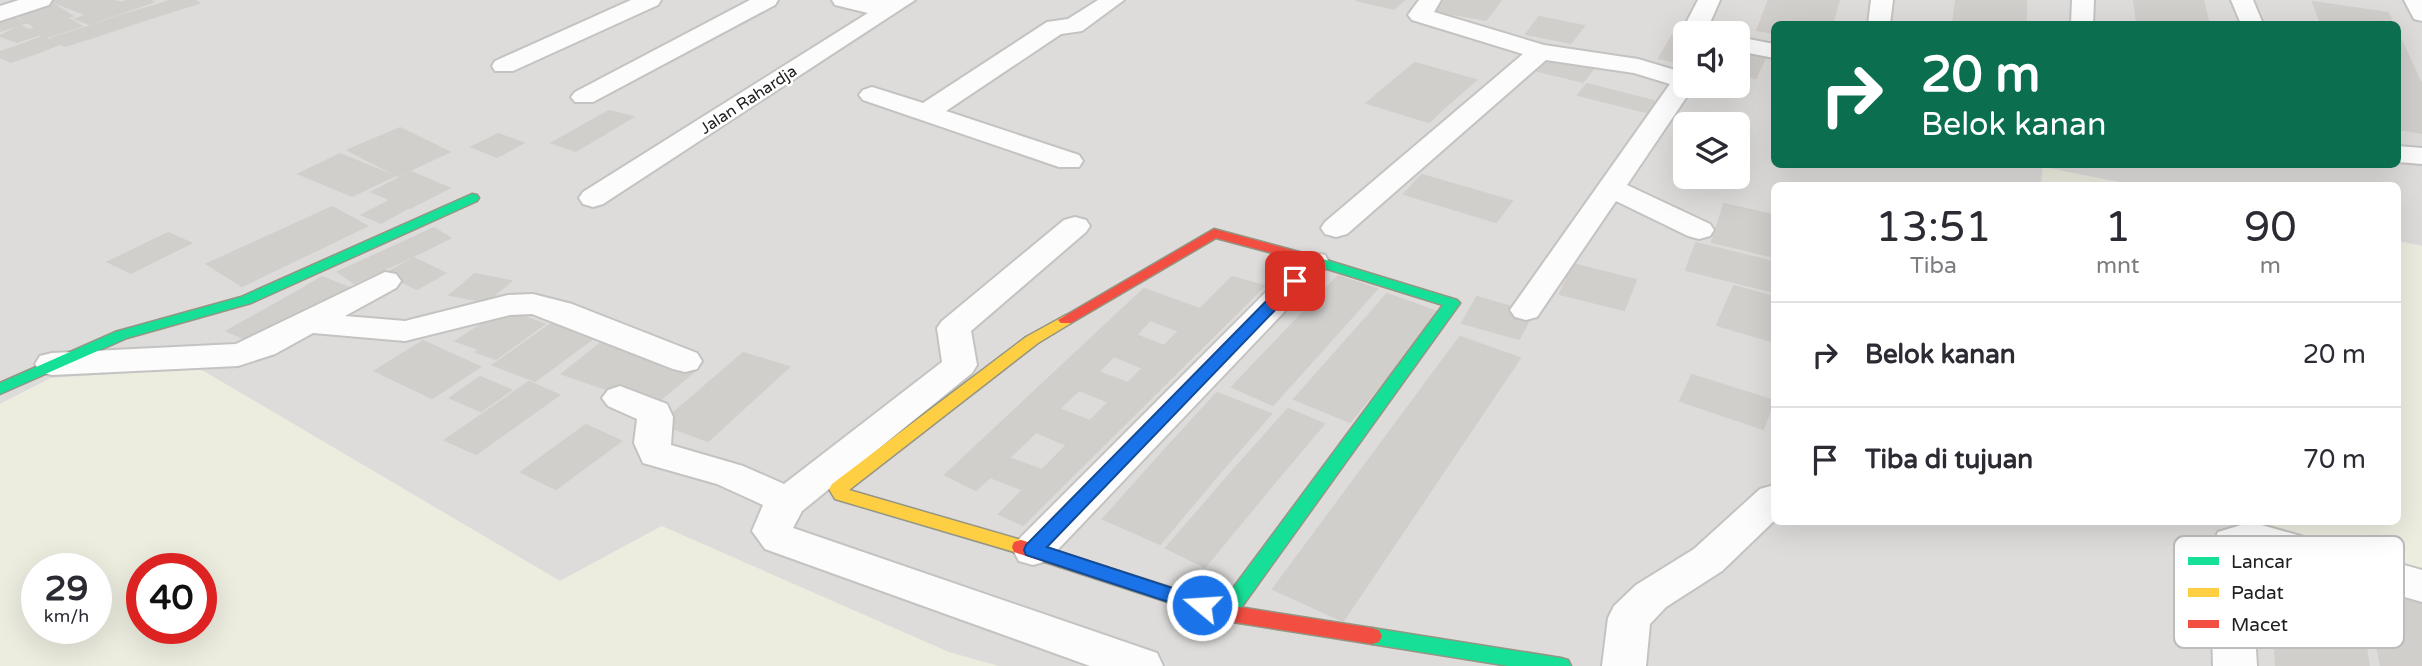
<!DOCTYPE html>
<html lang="id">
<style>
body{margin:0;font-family:"Varela Round",sans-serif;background:#f2f2f3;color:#2b2b33;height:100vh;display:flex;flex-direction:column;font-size:26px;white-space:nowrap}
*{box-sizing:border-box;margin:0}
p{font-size:23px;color:#7c7c81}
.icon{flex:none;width:38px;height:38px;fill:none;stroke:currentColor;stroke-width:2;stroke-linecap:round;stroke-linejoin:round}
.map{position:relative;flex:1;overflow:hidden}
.details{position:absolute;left:1771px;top:182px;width:630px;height:343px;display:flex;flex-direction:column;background:#fff;border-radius:10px;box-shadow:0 7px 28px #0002}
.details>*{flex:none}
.guide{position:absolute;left:1771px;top:21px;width:630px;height:147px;border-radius:10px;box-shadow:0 7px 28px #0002;background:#0b6e4f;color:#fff;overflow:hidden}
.fabs{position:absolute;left:1673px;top:21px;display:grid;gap:14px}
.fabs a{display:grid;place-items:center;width:77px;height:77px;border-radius:10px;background:#fff;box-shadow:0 7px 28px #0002;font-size:35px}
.speed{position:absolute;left:21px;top:553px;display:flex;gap:14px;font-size:35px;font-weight:700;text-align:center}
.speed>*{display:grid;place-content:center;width:91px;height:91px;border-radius:50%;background:#fff;box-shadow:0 7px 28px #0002;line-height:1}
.speed small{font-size:18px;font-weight:400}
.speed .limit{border:10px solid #d22;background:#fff;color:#111}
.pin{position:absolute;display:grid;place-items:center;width:60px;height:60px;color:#fff;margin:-30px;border-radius:14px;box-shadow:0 4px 10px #0006}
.me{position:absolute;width:77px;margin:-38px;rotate:288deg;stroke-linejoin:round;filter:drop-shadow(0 0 5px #0008)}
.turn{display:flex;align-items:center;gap:24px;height:147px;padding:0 35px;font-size:32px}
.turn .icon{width:91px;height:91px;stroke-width:2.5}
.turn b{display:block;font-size:49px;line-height:60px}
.eta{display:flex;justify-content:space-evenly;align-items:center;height:119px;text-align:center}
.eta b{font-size:42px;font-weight:600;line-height:49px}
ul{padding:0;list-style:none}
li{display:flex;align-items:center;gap:21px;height:105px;padding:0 35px;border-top:2px solid #e1e1e2}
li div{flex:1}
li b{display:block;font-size:26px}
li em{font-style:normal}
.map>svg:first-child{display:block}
</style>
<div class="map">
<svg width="2422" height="666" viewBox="0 0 2422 666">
<rect width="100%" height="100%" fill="#eeece9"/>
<path fill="#dddcda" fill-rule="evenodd" d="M0,0H2422V246L2398,241V186L2133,185L2043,167L2041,185L1774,186V522H2248L2422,572V666H609L662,526L560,581L200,369L51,378L0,404ZM1774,24H2398V164H1774ZM1685,33H1738V86H1685ZM1685,124H1738V177H1685Z"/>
<path fill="#ececdf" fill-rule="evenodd" d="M2043,167L2133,185H2041Z
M2398,241L2422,246V572L2248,522H2398Z
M200,369L560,581L662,526L949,652L999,666H0V404L51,378ZM37,569H96V628H37ZM142,569H201V628H142Z"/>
<path fill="#d1cfcc" stroke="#d1cecb" stroke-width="2" fill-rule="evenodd" d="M49,0H112L118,2L84,14Z
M130,0H148L153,2L121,13L108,7Z
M172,0H194L199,3L173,11L160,4Z
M1356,0H1404L1394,9Z
M1433,0H1450L1495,8L1486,20L1426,9Z
M1450,0H1501L1495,8Z
M1769,0H1839L1832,24H1774V33L1757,30Z
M1956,0H2026V24H1953Z
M2134,0H2203L2209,24H2137Z
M2313,2L2388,13L2393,24H2321Z
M52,3L72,16L35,27L15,14Z
M160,4L173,11L136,23L123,15Z
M108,7L121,13L89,24L76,19Z
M123,15L136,23L94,37L81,29Z
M1539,17L1584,26L1571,43L1526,34Z
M16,18L25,23L0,31V23Z
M68,18L81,26L44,38L31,29Z
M20,26L38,35L17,42L0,36Z
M81,29L94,37L65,46L52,38Z
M2398,34L2422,85V133L2398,129Z
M1672,36L1685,39V64L1659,58Z
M42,37L60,44L37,53L18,46Z
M18,46L37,53L11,62L0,57V52Z
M1738,49L1766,55L1756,78L1738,74Z
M1539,56L1593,69L1583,82L1529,69Z
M1415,63L1476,80L1461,93L1400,75Z
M1400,75L1461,93L1444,108L1382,90Z
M1587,84L1658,102L1650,113L1578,95Z
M1382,90L1444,108L1429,122L1367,103Z
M609,111L633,117L606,133L582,126Z
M582,126L606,133L576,151L552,143Z
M400,128L449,152L398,176L348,150Z
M498,134L523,143L497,157L472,147Z
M340,154L394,176L352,196L299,174Z
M411,172L449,188L410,208L372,192Z
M1422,175L1512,201L1496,222L1404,194Z
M389,201L408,208L381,223L362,215Z
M1724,204L1774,215V257L1712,242Z
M332,207L367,226L242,286L207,264Z
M434,228L450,238L422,252L406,241Z
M168,233L191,243L131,273L108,262Z
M406,241L422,252L354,283L338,272Z
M1696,243L1774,262V292L1686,270Z
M414,258L445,273L417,289L385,274Z
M1573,264L1636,280L1624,310L1560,294Z
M475,274L511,281L486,302L450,295Z
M1338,276L1377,289L1273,405L1232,387Z
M322,277L349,288L320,305L293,294Z
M1232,277L1264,286L1023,525L999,514L1023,490L990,477L976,490L945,475L1144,289L1200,309ZM1150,320L1179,331L1164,346L1136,335ZM1114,356L1143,368L1128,383L1098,372ZM1079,390L1109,402L1090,421L1059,409ZM1036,432L1067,445L1042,470L1009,458Z
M1734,286L1774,297V342L1717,325Z
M293,294L320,305L254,343L227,331Z
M1387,294L1440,313L1404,356L1350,336Z
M1477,297L1533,313L1519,339L1462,323Z
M504,310L525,317L478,349L456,341Z
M525,317L544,324L496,359L476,352Z
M555,321L596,336L535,381L493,365Z
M1350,336L1404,356L1350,422L1294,399Z
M1460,337L1520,358L1343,621L1273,589Z
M606,339L697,369L654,405L562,374Z
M423,341L480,367L432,398L375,371Z
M743,353L789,367L708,441L661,424Z
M1692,375L1774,401L1763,429L1680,401Z
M480,377L511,390L481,411L450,398Z
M529,382L559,395L476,454L445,440Z
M1217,393L1271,414L1217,476L1162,453Z
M1288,409L1324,424L1275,482L1237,466Z
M586,425L621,441L556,489L521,472Z
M1162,453L1217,476L1160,544L1103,519Z
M1237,466L1275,482L1205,567L1166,548Z
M2265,547L2354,575L2369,666H2322L2275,650Z
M2363,572L2422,590V666H2381Z
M2275,650L2322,666H2276Z"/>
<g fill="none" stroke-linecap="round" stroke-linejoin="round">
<defs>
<path id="street" d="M19,0H52L49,5L0,21V6Z
M631,0H661L658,5L513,71H495L492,66L495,61Z
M750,0H778L775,5L593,102H575L571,97L575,92Z
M832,0H915L603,204L593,207L583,204L579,198L583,192L868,13L835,5Z
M1098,0H1124L1082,31L1061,34L946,111L1079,155L1083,161L1079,167H1059L863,100L859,95L863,90L872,87L923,103L1047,22L1068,19Z
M1419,0H1441L1434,12L1544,45L1638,59L1685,73V86H1694L1627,185L1710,224L1714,230L1710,236L1699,239L1688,236L1616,201L1537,317L1526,320L1515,317L1510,310L1670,84L1634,73L1546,60L1347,234L1336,237L1325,234L1321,228L1325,222L1523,54L1412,20L1408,15Z
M1698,0H1720L1709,25L1712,33H1688L1685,25Z
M1871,0H1893L1890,24H1868Z
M2072,0H2094L2093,24H2071Z
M2231,0H2253L2263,24H2241Z
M2404,0H2422V21L2414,19Z
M1738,37L1774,44V58L1738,51Z
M2398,146L2422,148V164L2398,162Z
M1075,217L1086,220L1090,226L1086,232L971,331L977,365L972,373L802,511L793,528L1157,653L1163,666H1090L765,549L752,531L763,505L717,484L643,463L634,443L637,419L608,406L602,398L608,390L620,386L667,404L673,417L671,445L743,466L784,484L942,362L937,328L942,321L1064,220Z
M1314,253L1325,255L1329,262L1325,269L1047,561L1033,565L1019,561L1013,550L1019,539L1303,255Z
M385,272L396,274L401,281L396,288L345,316L405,321L508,295L533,294L572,304L697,353L702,361L697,369L685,372L673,369L532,314L510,315L405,341L313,333L275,354L238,366L52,375L40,372L35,364L40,356L52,353L236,344Z
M1774,485V521L1722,571L1666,607L1650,624L1646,666H1602L1608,618L1614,606L1636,585L1694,549L1760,489Z
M2251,522L2422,570V602L2250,552L2257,666H2213L2210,550L2218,532Z"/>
<path id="fast" d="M472,194L477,195L479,198L477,201L251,303L127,338L0,394V383L115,332L241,297Z
M1313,256L1457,300L1460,303L1233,619L1226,621L1219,619L1216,613L1219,607L1443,305L1308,263L1306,260Z
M1372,628L1561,658L1568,660L1571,666H1509L1372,644L1365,642L1362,636L1365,630Z"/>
<path id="slow" d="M1066,315L1074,320L1071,323L1038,343L849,490L1028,542L1030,547L1028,552L1021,554L835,499L829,489L832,484L1026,337Z"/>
<path id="jam" d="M1214,229L1318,257L1320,260L1313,264L1216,238L1071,323H1061L1058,320Z
M1021,540L1226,605L1372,628L1379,630L1382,636L1379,642L1372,644L1226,621L1014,552L1012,547L1014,542Z"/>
</defs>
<use href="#street" stroke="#c4c3c1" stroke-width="4"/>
<use href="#fast" stroke="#949583" stroke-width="3"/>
<use href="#slow" stroke="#949583" stroke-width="3"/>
<use href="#jam" stroke="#949583" stroke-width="3"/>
<use href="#street" fill="#fcfcfc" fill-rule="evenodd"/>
<use href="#fast" fill="#16e098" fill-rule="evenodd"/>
<use href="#slow" fill="#ffcf43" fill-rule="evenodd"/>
<use href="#jam" fill="#f24e42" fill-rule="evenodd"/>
</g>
<path fill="#1a73e8" stroke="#114b97" stroke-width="2" d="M1295,276L1300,278V284L1047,547L1209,600L1212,605L1209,611L1202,613L1026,555L1024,550L1026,545L1289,278Z"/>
<g text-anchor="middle" stroke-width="5" stroke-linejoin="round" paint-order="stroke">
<g font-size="16" fill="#202020" stroke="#fff">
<text transform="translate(748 99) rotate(-33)" y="6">Jalan Rahardja</text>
</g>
</g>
<rect x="2174" y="536" width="230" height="112" rx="10" fill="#fff" stroke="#bcbcbc" stroke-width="2"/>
<rect x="2188" y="557" width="31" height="8" fill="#16e098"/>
<rect x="2188" y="588" width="31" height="9" fill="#ffcf43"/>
<rect x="2188" y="620" width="31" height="8" fill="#f24e42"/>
<g font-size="19" fill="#202020">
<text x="2231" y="568">Lancar</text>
<text x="2231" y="599">Padat</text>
<text x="2231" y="631">Macet</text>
</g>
</svg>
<div class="fabs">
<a><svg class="icon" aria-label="sound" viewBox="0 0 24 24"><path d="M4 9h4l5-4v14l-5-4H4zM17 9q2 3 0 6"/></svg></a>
<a><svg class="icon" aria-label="layers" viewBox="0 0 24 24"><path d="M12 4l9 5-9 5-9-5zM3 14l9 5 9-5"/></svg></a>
</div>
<div class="speed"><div>29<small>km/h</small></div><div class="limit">40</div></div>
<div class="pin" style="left:1295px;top:281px;background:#d93025"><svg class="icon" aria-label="arrive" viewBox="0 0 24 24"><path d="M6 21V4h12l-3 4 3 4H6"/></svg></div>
<svg class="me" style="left:1202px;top:605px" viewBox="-20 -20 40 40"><circle r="17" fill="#1a73e8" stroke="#fff" stroke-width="3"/><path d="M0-11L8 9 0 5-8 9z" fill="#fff"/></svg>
<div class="guide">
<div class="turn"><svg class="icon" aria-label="right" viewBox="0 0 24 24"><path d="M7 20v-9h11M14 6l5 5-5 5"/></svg><div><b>20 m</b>Belok kanan</div></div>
</div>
<section class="details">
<div class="eta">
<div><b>13:51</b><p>Tiba</p></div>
<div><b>1</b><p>mnt</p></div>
<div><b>90</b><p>m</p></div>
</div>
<ul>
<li><svg class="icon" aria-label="right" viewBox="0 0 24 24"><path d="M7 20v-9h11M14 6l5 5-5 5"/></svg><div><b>Belok kanan</b></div><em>20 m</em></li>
<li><svg class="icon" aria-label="arrive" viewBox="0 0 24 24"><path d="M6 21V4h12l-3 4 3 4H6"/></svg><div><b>Tiba di tujuan</b></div><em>70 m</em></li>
</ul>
</section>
</div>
